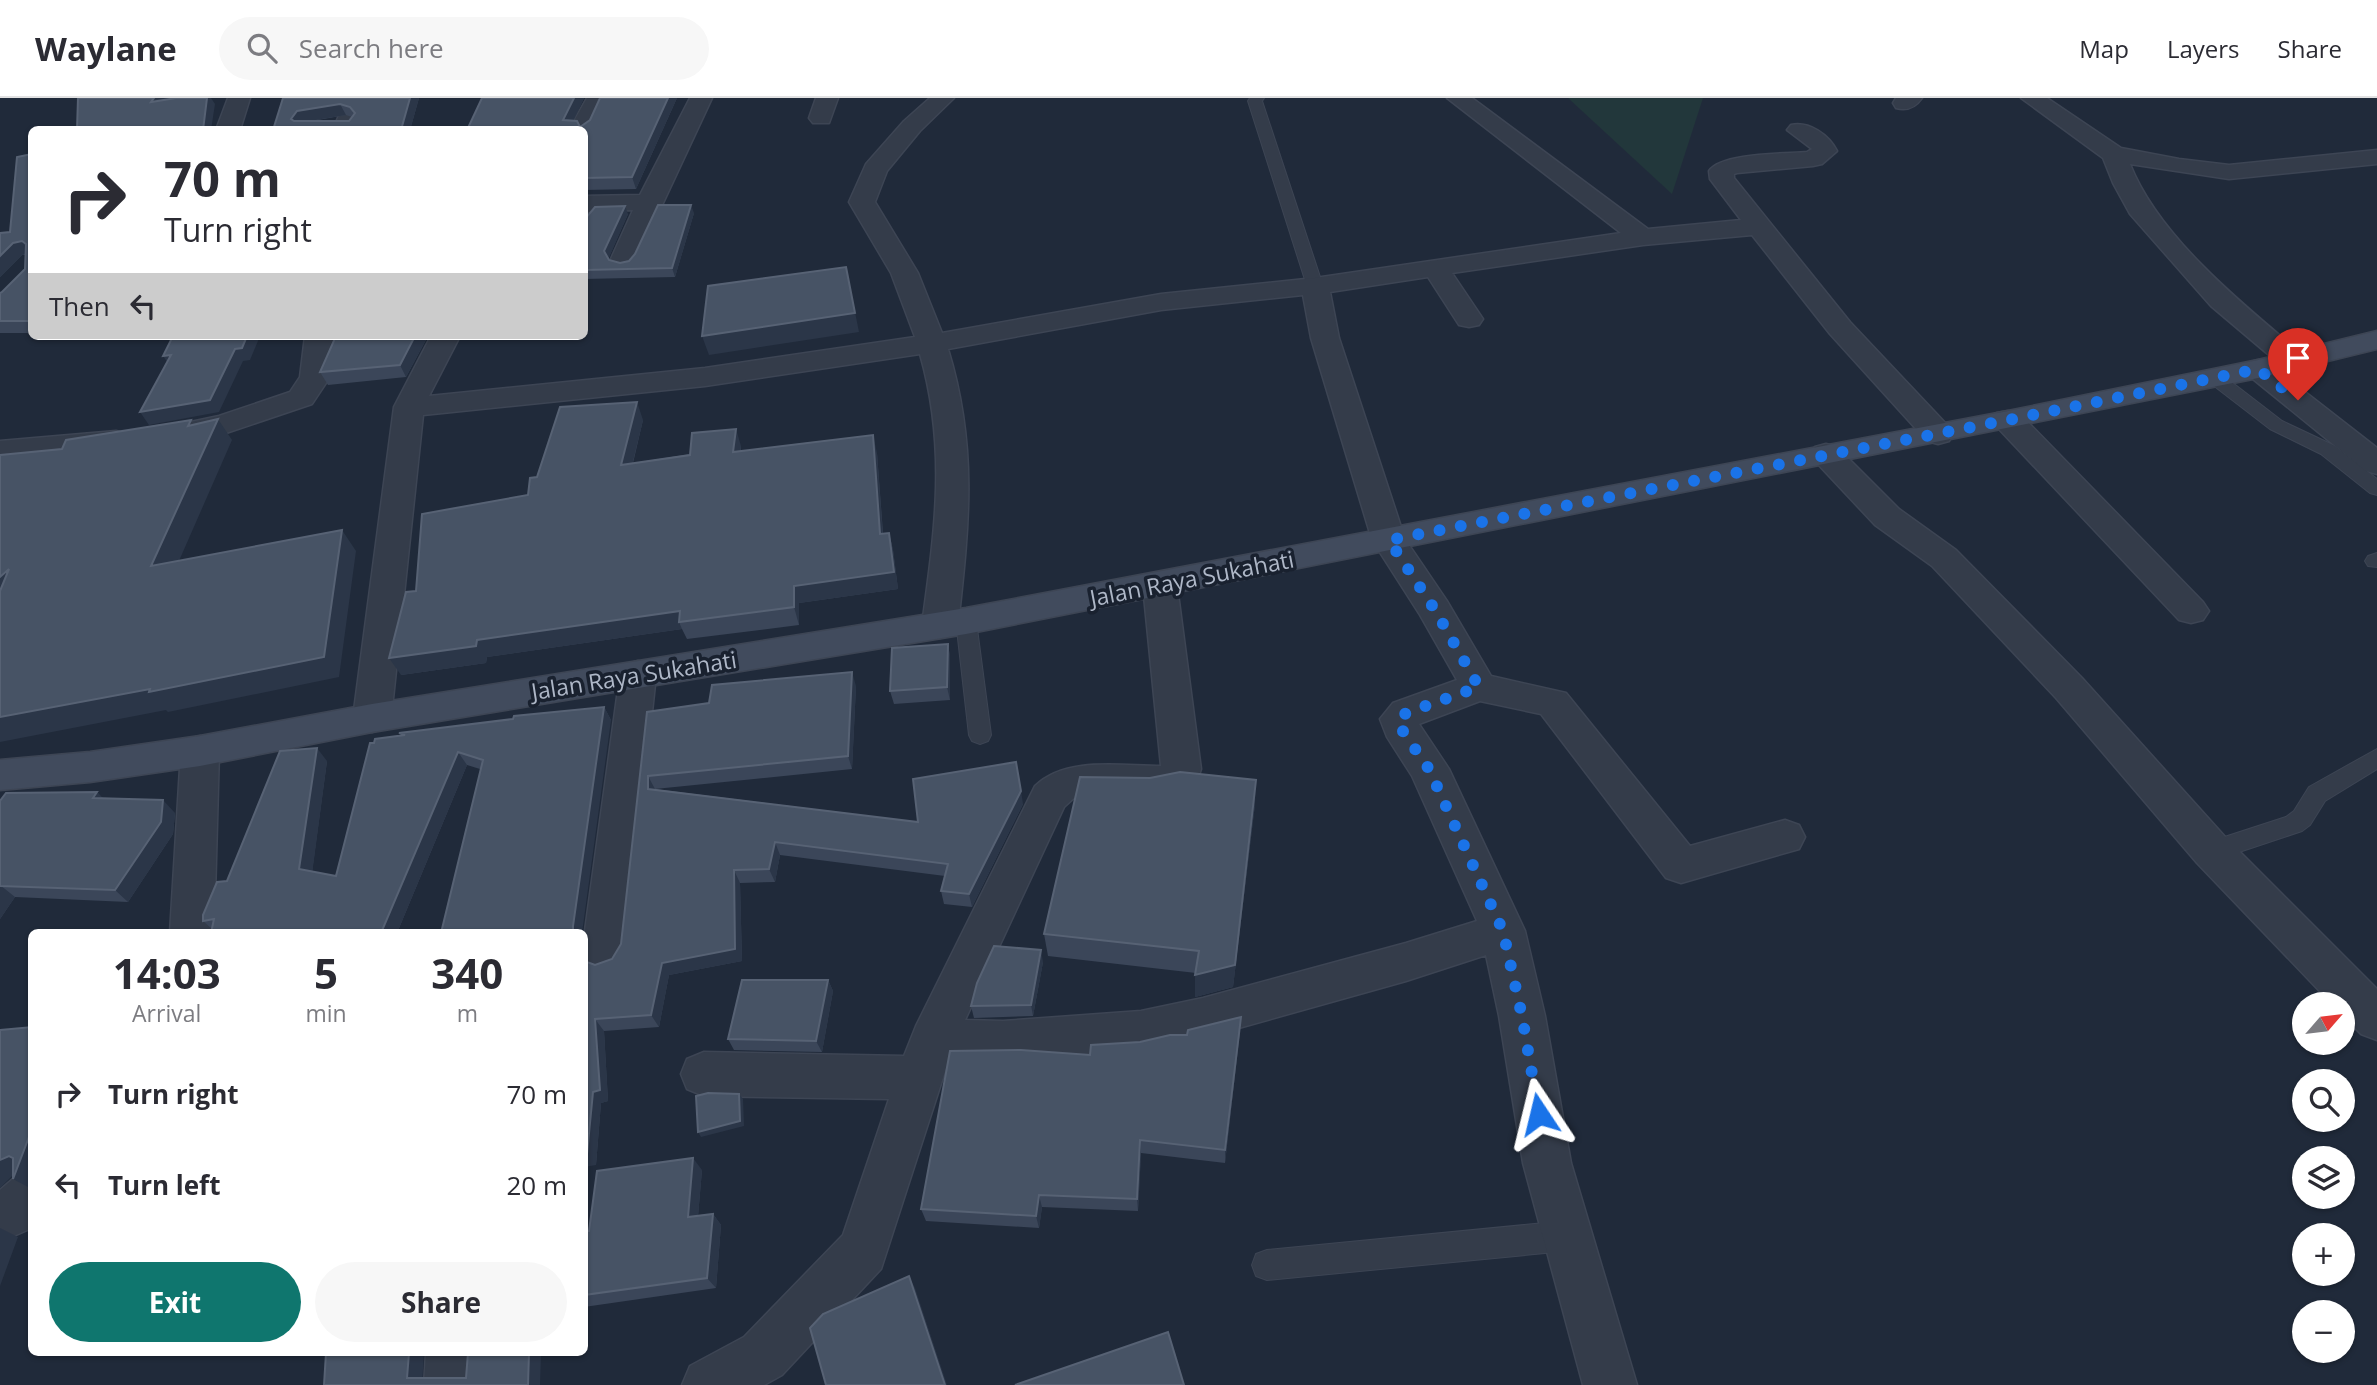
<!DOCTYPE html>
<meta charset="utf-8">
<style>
body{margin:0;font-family:"Open Sans",sans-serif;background:#f7f7f7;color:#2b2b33;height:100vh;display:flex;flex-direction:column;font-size:26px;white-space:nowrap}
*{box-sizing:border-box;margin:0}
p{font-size:23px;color:#7c7c81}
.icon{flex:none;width:38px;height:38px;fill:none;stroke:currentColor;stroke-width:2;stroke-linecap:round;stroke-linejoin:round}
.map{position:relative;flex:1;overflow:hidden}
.sheet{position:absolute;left:28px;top:831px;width:560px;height:427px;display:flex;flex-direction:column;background:#fff;border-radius:10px;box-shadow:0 2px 5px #0004}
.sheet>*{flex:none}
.hud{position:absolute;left:28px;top:28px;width:560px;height:214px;border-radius:10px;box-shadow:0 2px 5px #0004;background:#fff;color:#2b2b33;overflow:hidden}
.needle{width:46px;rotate:62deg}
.tools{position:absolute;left:2292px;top:894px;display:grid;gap:14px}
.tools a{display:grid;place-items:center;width:63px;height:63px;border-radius:50%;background:#fff;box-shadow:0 2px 5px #0004;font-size:35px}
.pin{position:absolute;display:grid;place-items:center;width:60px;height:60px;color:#fff;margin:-72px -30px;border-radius:50% 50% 50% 0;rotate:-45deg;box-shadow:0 0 7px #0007}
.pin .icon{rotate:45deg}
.me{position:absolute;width:77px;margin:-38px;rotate:350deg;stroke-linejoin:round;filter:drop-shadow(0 0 5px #0008)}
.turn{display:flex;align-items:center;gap:24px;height:147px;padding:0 21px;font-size:32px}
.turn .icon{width:91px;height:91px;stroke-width:2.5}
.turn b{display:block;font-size:49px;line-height:60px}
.then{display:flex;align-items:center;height:66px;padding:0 21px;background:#0003;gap:14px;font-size:26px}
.eta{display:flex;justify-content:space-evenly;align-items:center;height:119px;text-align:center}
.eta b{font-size:42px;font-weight:700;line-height:49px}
.button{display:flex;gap:14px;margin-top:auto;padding:14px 21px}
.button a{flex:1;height:80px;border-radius:42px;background:#0f766e;color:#fff;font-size:28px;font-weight:700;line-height:80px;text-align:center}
.button a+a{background:#f7f7f7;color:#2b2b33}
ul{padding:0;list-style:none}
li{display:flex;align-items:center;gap:21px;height:91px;padding:0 21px}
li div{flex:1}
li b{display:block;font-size:26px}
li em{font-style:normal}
header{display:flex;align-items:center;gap:42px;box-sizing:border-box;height:98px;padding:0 35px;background:#fff;border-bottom:2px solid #e1e1e2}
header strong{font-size:33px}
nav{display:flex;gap:38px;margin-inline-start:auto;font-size:24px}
.search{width:490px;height:63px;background:#f7f7f7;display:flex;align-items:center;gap:18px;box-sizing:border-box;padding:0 24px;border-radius:38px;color:#7c7c81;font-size:26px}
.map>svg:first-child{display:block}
</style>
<header>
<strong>Waylane</strong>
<div class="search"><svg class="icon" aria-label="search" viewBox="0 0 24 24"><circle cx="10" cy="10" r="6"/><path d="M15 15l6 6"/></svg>Search here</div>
<nav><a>Map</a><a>Layers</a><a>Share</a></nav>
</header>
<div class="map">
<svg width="2377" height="1287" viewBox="0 0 2377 1287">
<rect width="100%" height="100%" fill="#202a3a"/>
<path fill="#22373b" d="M1568,0H1703L1672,96Z"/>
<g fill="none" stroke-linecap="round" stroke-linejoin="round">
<defs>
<path id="service" d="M1250,0H1264L1262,3L1323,188L1321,191H1309L1307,188L1248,3Z
M2215,275L2221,276L2282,323L2335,348L2377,381V397L2370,395L2321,356L2270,331L2209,284L2206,280Z
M2377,455V469L2368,468L2365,463L2368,458Z
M966,516L973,518L976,523L991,637L988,643L980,646L972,643L969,637L956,523L959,518Z
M2377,651V671L2325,703L2310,727L2302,733L2212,763L2203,760L2200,753L2203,746L2286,719L2294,713L2309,689Z
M1566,1123L1577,1127L1581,1138L1577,1149L1566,1153L1267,1182L1256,1178L1252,1167L1256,1156L1267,1152Z"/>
<path id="minor" d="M228,0H250L240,32H216Z
M346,0H368L357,32H333Z
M587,0H609L592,32L584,38V32H569Z
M690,0H712L636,163L632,169L623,171L614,169L610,163L633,112L584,114V98L640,97Z
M816,0H838L829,25H813L809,20Z
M930,0H954L920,33L887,73L875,104L918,175L942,235L1161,196L1315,180L1621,135L1447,0H1472L1648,131L1741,122L1710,81L1709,73C1721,55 1784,56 1807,54L1812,51L1787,32L1791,27C1809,23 1829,37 1837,53L1822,66L1813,68L1737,75L1734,76V80L1850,224L1949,329L1953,336L1949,343L1938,346L1927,343L1830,236L1752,137L1643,147L1452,175L1483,221L1479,227L1469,229L1459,227L1428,179L1330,194L1339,240L1405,441L1447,503L1491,578L1566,595L1690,748L1785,722L1799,727L1805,739L1799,751L1681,785L1666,780L1541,616L1480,603L1419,626L1449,671L1525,833L1545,918L1571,1065L1637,1287H1583L1523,1065L1499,918L1486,857L1406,883L1203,940L1141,955L1003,965L948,964L881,1171L782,1277L764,1287H682L690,1268L744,1239L843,1137L889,1001L704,998L687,991L681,976L687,961L704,954L904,958L916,928L1035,688C1066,658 1121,668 1161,668L1143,488L1148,480L1160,476L1172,480L1177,488L1201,671C1199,678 1196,686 1190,690C1166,708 1105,700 1074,700L1064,709L965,922L1003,923L1141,913L1203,900L1406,845L1477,823L1412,678L1387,639L1380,621L1393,605L1457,582L1420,517L1372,442L1311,240L1303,197L1161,212L948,251C978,349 969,427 958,527L953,536L940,540L927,536L922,527C935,432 947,350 920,256L705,288L423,317L391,620L385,630L372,634L359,630L353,620L394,309L431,238H460L429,298L705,270L915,239L891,175L849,104L866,66L904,23Z
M1896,0H1922C1915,10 1907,13 1896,10L1893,5Z
M2021,0H2047L2121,50L2179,61L2229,67L2377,52V66L2229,81L2130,66C2158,138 2243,207 2302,256L2307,262L2302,268L2292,271L2282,268L2211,208L2130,116L2113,85L2103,60Z
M305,238H333L330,279L312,306L226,335L173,347L162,344L158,337L162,330L219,318L290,294L300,279Z
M2258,262L2268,265L2377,350V376L2366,373L2248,277L2243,271L2248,265Z
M2008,313L2019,315L2203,504L2209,513L2203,522L2191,525L2179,522L1997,329L1993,322L1997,315Z
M116,333L127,336L132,343L127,350L0,363V343Z
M1826,346L1837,349L1899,411L1956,452L2082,580L2227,741L2377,891V942L2361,936L2343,918V906H2332L2197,765L2056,600L1932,468L1875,427L1815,363L1810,356L1815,349Z
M638,563L651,567L656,577L626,858L619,871L604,877L589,871L584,863V840L620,577L625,567Z
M200,638L214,642L219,653L214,835H170L181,653L186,642Z
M32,1073V1130L0,1144V1092L14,1080Z
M426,1255H480L478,1287H424Z"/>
<path id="secondary" d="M2377,233V251L2258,280L966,536L372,634L200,668L90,684L0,692V662L90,654L200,638L372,606L966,510L2008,313L2258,262Z"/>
</defs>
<use href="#service" stroke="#3d4554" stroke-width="2"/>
<use href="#minor" stroke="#3d4554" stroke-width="3"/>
<use href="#secondary" stroke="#3d4554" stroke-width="3"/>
<use href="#service" fill="#343c4a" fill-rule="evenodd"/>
<use href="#minor" fill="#343c4a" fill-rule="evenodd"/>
<use href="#secondary" fill="#414b5d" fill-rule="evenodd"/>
</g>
<path fill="#3b4659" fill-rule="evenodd" d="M283,0H419L410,32H273ZM346,17L352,19L349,23H312Z
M482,0H584L573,23L580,29L677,0L636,91L584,92V32Z
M32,56V235H0V195L2,194L25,171V157H22L0,179V135L10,134Z
M694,115L675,179L584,181V122L628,116L608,161L620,165L629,163Z
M428,238L406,279L328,287L320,274Z
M643,322L633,365L741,348V353L877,355L883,435H889L893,452L898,491L799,505V527L687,541L682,531L487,559L486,565L401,577L416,493L528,397L537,379Z
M948,546L950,559V602L894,606L890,593Z
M856,588L852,671L655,691L918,724L1023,706L972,809L944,806L941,793L945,778L780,757L775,784L740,785L742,863L669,877L659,929L604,933L608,1003L601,1005L596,1067L595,867L612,861L621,846L647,614Z
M604,609L611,622L480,671L467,667L397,835H211L212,831L203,823L227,783L327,663L312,774L336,778L374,645L401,637L399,635Z
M97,694L102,700L175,715L173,736L128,804L15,799L0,821V703Z
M1255,706L1233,889L1195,899L1196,875L1048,858L1044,836Z
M1043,864L1033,918L974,920L971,908Z
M828,882L833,893L822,954L734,952L728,941Z
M1240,933L1225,1065L1141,1055L1138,1113L1042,1109L1039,1130L926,1123L921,1111L1090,957L1140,944L1187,937Z
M702,1072L698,1118L713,1116L721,1127L716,1190L584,1209V1133H589Z"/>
<path fill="#2b3648" d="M154,0H171L158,16L151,4Z
M207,0H211L215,6L211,32H203Z
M410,0H419L410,32H401Z
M574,0H584L569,32L563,22Z
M668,0H677L636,91L632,79Z
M340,6L346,17L303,24L298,32L291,21L297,13Z
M691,107L694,115L675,179L672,170Z
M625,108L628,116L608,162L604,153Z
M22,143L31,155L22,157L0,179V158L13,145Z
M846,169L859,234L709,257L702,238Z
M247,238H260L250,262L243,263L219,314L149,327L140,314Z
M415,238H428L406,279L400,267Z
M171,257L172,271L163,258Z
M637,304L643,322L628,384L621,367Z
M218,321L232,342L168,488L151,468Z
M736,331L741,348L739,371L733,354Z
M873,337L877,355L884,453L880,436Z
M342,432L356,453L339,579L168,614L166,612L0,644V619Z
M889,435L893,452L898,491L799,505V527L794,509V488Z
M9,471L0,519V479Z
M680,513L679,524L682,531L487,559L486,565L401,577L389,560L477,542Z
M948,546L950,559V602L947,589Z
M852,574L856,588L852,671L848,658Z
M604,609L611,622L582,835H573V828Z
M317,650L327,663L311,784L299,771Z
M458,654L467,667L397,835H381Z
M648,678L655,691H648Z
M1256,682L1255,706L1233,889L1195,899V877Z
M1021,693L1023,706L972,809L969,796Z
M97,694L109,706L93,700Z
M163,702L175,715L173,736L128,804L115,792Z
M775,744L780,757L775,784L769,771Z
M734,772L740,785L742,863L669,877L659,929L651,917L662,865Z
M0,787L15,799L0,821Z
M1041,852L1043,864L1033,918L1031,907Z
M828,882L833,893L822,954L816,943Z
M1241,919L1240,933L1225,1065V1052Z
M595,921L604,933L608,1003L601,1005L596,1067L584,1069Z
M739,996L743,1001L744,1028L701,1039L698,1034Z
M32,1031V1091L13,1081L12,1078L0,1090V1062Z
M1140,1042L1141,1055L1138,1113L1137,1101Z
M693,1060L702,1072L697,1130L688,1119Z
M1039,1097L1042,1109L1039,1130L1036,1118Z
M713,1116L721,1127L716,1190L707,1180Z
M0,1130L18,1139L0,1188Z
M909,1178L915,1190L947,1287H945Z
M409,1255H424L422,1287L407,1280Z
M529,1255H541L540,1287H528Z"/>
<path fill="#475365" stroke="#576274" stroke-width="2" fill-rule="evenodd" d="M78,0H154L151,4L176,0H207L203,32H77Z
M283,0H410L401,32H273ZM340,6L350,9L355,15L349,23H294L291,21L297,13Z
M482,0H574L563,22L577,23L580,29L590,22L600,0H668L632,79L584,80V32H467Z
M32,56V223H0V195L2,194L25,171L26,146L22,143L13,145L0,158V135L10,134L17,59Z
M658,107H691L672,170L584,172V122L595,109L625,108L604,153L609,162L620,165L629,163L635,156Z
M846,169L855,215L702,238L708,188Z
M173,238H247L242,250L235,251L210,302L140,314L171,257L163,258Z
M336,238H415L400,267L320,274Z
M637,304L621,367L690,357L692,335L736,331L733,354L873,337L880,436L889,435L894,474L794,488V509L679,524L680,513L477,542L476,548L389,560L406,494L416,493L422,416L528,397L530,380L537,379L560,309Z
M218,321L151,468L342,432L324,559L149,594L150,591L0,619V493L9,471L0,479V357L62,351L66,342L191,322L188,328Z
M948,546L947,589L890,593L892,550Z
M852,574L848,658L648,678V691L918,724L913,681L1016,664L1021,693L969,796L941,793L948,766L775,744L769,771L734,772L735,851L662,865L651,917L595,921L600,992L593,994L587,1056L584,1057V863L595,867L612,861L621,846L647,614L709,605L712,587Z
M604,609L573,828V835H441L483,662L458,654L381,835H211L214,821L203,823V817L217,784L227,783L280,653L317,650L299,771L336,778L370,645H374L375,641L405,637L399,635L513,621L514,618Z
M1180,674L1256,682L1235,867L1195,877L1199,853L1044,836L1080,679L1150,680Z
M97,694L93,700L163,702L161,724L115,792L0,788V703L6,695Z
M994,848L1041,852L1031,907L971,908L977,885Z
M742,882H828L816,943L728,941Z
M1241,919L1225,1052L1140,1042L1137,1101L1039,1097L1036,1118L921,1111L950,953L1021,952L1090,957L1091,947L1140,944L1170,937H1187L1188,932Z
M32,929V1031L13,1081V1060L9,1058L0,1062V932Z
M708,995L739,996L740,1023L698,1034L696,998Z
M693,1060L688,1119L713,1116L707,1180L584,1197V1133H589L597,1073Z
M909,1178L945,1287H826L810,1230L823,1216Z
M1168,1234L1184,1287H1015Z
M326,1255H409L407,1280H466L468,1255H529L528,1287H324Z"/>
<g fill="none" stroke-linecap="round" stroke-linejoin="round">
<path stroke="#1a73e8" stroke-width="12" stroke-dasharray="0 21.6" d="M1539,1016L1522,918L1503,833L1429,671L1400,629L1399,621L1406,615L1479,589L1435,512L1389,442L2008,322L2258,271L2298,302"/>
</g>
<g text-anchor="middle" stroke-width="7" stroke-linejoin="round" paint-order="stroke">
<g font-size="23" fill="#aeb7c7" stroke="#19212f">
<text transform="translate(1192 481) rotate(-11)" y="8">Jalan Raya Sukahati</text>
<text transform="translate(634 578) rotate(-9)" y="8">Jalan Raya Sukahati</text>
</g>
</g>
</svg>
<div class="tools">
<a><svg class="needle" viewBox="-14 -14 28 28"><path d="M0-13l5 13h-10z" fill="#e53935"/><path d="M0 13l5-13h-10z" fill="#7c7c81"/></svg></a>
<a><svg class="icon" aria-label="search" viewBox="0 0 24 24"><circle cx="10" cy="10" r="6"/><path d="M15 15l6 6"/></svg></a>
<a><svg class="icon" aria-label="layers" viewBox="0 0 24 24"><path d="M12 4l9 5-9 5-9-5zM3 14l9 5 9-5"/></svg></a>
<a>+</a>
<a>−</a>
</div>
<div class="pin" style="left:2298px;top:302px;background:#d93025"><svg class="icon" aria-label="arrive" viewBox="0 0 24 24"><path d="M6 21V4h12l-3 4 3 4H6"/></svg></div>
<svg class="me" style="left:1539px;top:1016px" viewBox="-20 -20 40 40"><path d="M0-17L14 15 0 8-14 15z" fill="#1a73e8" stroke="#fff" stroke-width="4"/></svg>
<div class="hud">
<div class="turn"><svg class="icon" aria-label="right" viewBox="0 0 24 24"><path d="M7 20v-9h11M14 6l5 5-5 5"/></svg><div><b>70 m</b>Turn right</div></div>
<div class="then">Then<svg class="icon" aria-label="left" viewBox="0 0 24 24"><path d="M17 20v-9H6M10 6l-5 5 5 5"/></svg></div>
</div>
<section class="sheet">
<div class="eta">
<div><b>14:03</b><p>Arrival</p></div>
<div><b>5</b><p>min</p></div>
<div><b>340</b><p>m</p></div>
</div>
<ul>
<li><svg class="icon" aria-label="right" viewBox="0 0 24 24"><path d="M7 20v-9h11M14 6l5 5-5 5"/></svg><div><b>Turn right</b></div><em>70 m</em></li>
<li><svg class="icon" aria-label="left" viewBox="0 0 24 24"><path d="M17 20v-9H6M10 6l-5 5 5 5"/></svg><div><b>Turn left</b></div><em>20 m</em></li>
</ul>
<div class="button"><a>Exit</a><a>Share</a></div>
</section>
</div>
